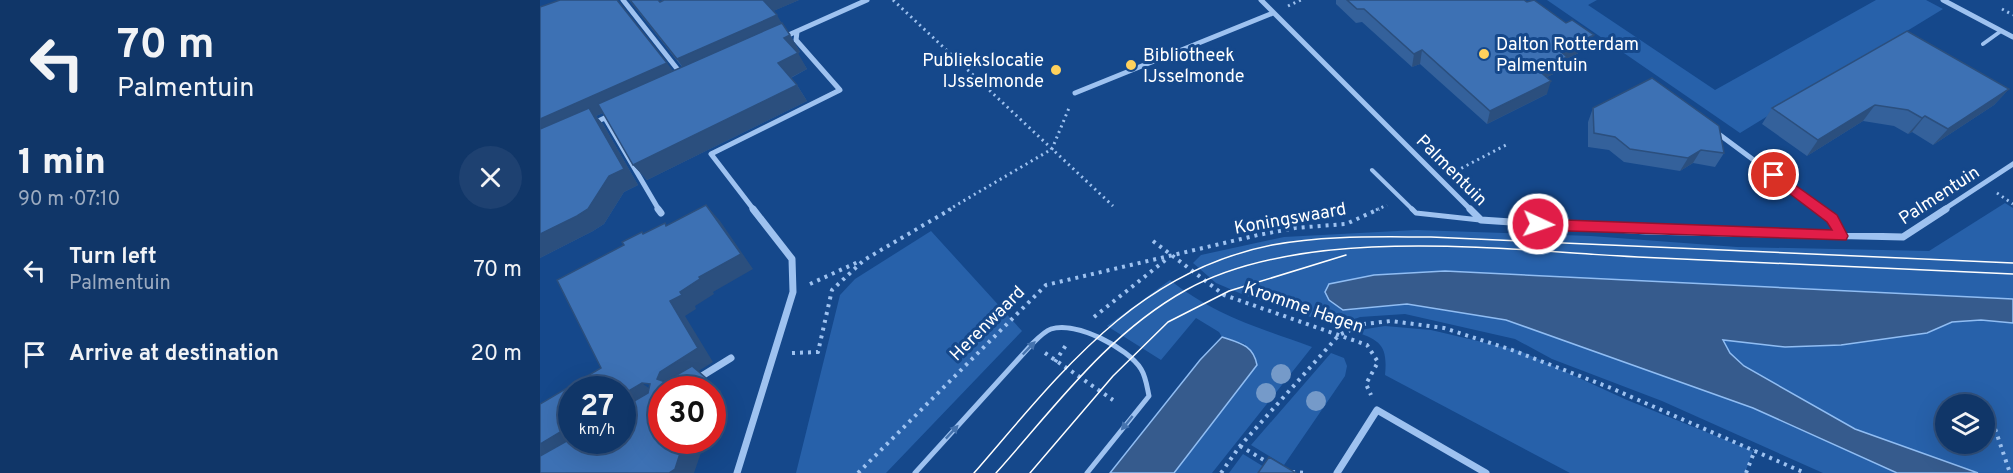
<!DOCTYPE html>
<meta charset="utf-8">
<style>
body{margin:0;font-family:Overpass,sans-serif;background:#1e4171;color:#f1f3f6;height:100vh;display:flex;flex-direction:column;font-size:22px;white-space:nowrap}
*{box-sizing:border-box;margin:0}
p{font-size:20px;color:#9cabc0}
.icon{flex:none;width:33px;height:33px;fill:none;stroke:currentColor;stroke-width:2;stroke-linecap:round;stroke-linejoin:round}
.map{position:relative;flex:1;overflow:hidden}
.side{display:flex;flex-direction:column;background:#103668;width:540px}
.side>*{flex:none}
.top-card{background:#103668;color:#f1f3f6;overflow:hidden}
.controls{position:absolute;left:1395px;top:394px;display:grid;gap:12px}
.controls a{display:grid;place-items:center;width:60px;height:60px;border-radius:50%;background:#103668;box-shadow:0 6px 24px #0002,0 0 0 2px #30507c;font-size:30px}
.speed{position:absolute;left:18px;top:376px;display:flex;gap:12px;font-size:30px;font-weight:700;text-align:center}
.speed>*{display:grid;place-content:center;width:78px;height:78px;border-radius:50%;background:#103668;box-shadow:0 6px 24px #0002,0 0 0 2px #30507c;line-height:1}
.speed small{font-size:15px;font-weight:400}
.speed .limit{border:9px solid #d22;background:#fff;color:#111}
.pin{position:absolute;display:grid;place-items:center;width:51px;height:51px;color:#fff;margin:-26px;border:3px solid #fff;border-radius:50%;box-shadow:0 2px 6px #0007}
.me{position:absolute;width:66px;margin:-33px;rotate:93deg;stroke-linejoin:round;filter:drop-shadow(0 0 4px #0008)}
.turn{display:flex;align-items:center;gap:21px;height:126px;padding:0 18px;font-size:27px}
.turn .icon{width:78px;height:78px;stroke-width:2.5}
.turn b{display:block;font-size:42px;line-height:51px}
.round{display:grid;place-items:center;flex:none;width:63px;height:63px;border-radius:32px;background:#1e4171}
.headline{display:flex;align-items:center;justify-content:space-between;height:102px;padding:0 18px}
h1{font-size:36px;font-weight:800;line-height:45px}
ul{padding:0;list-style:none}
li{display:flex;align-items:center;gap:18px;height:84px;padding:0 18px}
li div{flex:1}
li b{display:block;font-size:22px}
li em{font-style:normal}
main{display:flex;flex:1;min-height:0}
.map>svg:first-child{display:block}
</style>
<main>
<section class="side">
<div class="top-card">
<div class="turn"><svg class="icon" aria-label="left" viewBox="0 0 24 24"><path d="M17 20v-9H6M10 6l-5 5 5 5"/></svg><div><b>70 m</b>Palmentuin</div></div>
</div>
<div class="headline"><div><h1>1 min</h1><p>90 m · 07:10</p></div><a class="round"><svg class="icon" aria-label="close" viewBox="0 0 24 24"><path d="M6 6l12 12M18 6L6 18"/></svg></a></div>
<ul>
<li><svg class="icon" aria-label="left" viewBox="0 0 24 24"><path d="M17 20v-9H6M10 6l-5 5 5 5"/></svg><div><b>Turn left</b><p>Palmentuin</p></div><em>70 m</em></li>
<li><svg class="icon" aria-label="arrive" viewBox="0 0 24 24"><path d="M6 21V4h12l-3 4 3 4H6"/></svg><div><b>Arrive at destination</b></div><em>20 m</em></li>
</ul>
</section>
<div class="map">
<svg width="1473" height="473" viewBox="0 0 1473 473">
<rect width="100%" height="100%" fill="#15488b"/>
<path fill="#2761aa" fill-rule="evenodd" d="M1007,0H1057L1048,5L1175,90L1336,0H1386L1403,9L1200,133Z
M1465,203L1473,208V299L905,271L834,275L790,284L803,310L867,304L966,320L1213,408L1357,473H1283L1122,401L1012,359L975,339L865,314L820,317L798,326L704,295L676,283L653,263L661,255L744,237L876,230L1051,236L1197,247L1389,251Z
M391,231L482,331L346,473H256L300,295L315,279Z
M630,280C674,315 719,328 772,347L672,473H634L670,426L705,344L682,337L679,332L656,318L621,360L567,326Z
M1441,320L1473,323V473H1438L1315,429L1204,366L1190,353L1183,340L1209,342L1387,333L1412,322ZM1406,405H1444V444H1406Z
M845,326L891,330L980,351L1087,400L1213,451L1205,473H1030L845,375C848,345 840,340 813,331Z
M791,353L804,358L807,366L805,376L744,465L711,445Z
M703,454L729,470L727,473H689Z"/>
<path fill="#365b8d" stroke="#90bdf3" stroke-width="1.5" d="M905,271L1473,299V323L1441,320L1412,322L1387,333L1301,345L1245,347L1183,340L1190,353L1204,366L1315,429L1438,473H1357L1213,408L966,320L867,304L803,310L789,300L785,292L789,284L834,275Z
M682,337C700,343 713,345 717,365L634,473H570L660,360Z"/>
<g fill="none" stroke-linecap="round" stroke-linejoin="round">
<path stroke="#9ec2f0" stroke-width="3" stroke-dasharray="2 4" stroke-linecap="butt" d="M353,0L573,206
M748,6L761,0
M1462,9L1473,15
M916,171L966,145
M1457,193L1473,204
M408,210L512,149L529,108
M836,210L847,205"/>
<path stroke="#9ec2f0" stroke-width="4" stroke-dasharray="3 5" stroke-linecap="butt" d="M613,241L684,295L827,345L838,362L826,384L831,395
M270,284L318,262
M554,317L628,258
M252,353L278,352L292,290L324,260L411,209
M505,353L573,400
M515,362L526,345
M1450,414L1470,473
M700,446L729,463
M752,472L766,473
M318,473L506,285L718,235L755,228L806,224L839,209
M681,473L700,446L799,335L824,324L851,321L904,328L972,350L1071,388L1265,473
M1206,473L1215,450"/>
<path stroke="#9ec2f0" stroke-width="4" d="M1443,44L1461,31
M832,170L873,210"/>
<path stroke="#9ec2f0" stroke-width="5" d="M872,209L876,213L940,220
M375,473L493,343C498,338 505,331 511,329C536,321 588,348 601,369C606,377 607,387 609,396L547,473"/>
<path stroke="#9ec2f0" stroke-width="5" d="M83,0L142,75
M721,0L931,210
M1403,0L1473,37
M244,37L327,0
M535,93L733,13
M65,118L119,210
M52,124L73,114
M1176,132L1281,210
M214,210L171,154L300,90L256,40L257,32
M1403,210L1473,164"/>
<path stroke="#9ec2f0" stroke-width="7" d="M118,209L121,213
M930,209L941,220L1106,231L1363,237L1406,209
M1279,209L1292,218L1301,236
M157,379L191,358
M197,473L253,292L252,259L213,209
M797,473L837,410L946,473"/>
<path stroke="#fff" stroke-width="1.5" d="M434,473C520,374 595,272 732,245C784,235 838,237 891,237L1473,263
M456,473C515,407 567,334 646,290C765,224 965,250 1098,257C1223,262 1348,268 1473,274
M490,473L573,376L628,322L689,291L806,255"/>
</g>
<g fill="#759ac9">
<circle cx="741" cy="374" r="10"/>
<circle cx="726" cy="393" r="10"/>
<circle cx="776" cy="401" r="10"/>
</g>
<path fill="#34619b" d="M89,0H118L120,2L124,0H259L233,11L250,35L260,52L257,53L267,69L251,78L257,85L267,101L107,180L93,165L63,113L56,116L63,124L98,185L84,192L64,224L53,231L0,258V7L133,71L142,67Z
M796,0H984L1049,48L1026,59L1022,70L1007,77V94L947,124L880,64L872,67L822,22L816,23L796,4Z
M1469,89L1454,105L1393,145L1372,132L1368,134L1354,126L1323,121L1267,156L1222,124L1232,108Z
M1053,108L1184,153L1175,167L1153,163L1140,171L1084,162L1069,150L1048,147V122Z"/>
<path fill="#2b4f7e" d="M222,0H259L229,13Z
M237,15L246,31L148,75L137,59Z
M250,35L260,52L254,55L244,38Z
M1054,35L1049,48L1026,59L1022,70L994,83L998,70L1020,51Z
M882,50L880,64L872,67L874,54Z
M258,53L267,69L248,79L238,63Z
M127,63L139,79L56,116L63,124L98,185L84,192L64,224L53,231L0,258V119Z
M1011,81L1007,94L947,124L950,111Z
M257,85L267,101L107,180L93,165Z
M1469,89L1454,105L1393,145L1408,129Z
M1335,105L1323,121L1267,156L1278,140Z
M1385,116L1372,132L1368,134L1382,118Z
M1161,150L1153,163L1140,171L1148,158Z
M166,205L180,221L213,269L173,292L174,294L155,306L156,309L145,316L173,362L136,385L117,379L130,301L159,277Z
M166,378L181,391L172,418V390H162Z
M102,383L119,396L82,418V395Z
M32,425V441L0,470V444Z
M144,441H165L154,473H129Z"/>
<path fill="#3d71b4" stroke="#2b4f7e" stroke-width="1.5" d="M20,0H77L127,63L0,119V7Z
M90,0H118L120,2L124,0H223L237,15L137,59Z
M807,0H984L987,2L994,0L1026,23L1032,20L1054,35L1020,51L1027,57L998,70L1011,81L950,111L882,50L874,54L824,9H817Z
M242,23L250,35L244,38L258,53L238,63L257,85L93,165L58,104Z
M1367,31L1469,89L1408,129L1385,116L1382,118L1368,110L1335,105L1278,140L1232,108Z
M1112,78L1179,126L1184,153L1161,150L1148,158L1090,149L1075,137L1054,133L1053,108Z
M49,108L84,169L69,176L48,209L37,216L0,234V129Z
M166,205L201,254L159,277L160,279L140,292L142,295L130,301L158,348L120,372L117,379L125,382L152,366L166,378L162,390H122V441H144L135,469L129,473H0V456L32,438V441H82V408L108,393L110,384L102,383L82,395V390H32V425L0,444V404L61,368L17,280L84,245L82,242L102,232L103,234L125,223L126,226Z
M729,457L756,473H718Z"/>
<defs><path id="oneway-solid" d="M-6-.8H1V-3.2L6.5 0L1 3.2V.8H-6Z" transform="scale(1.5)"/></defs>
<g fill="#4573ae">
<use href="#oneway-solid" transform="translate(489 348) rotate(-46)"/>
<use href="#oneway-solid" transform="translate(587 423) rotate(129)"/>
<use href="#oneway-solid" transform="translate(412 432) rotate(-47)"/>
</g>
<path fill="#e11d48" stroke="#92132f" stroke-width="1.5" d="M1234,170L1297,215L1308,236L1306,240L998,230L992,224L998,219L1292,230L1287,222L1229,178L1227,175Z"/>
<g fill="#ffd15c" stroke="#15488b" stroke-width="2">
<circle cx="944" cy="54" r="6"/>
<circle cx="591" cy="65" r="6"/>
<circle cx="516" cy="70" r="6"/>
</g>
<g text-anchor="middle" stroke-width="6" stroke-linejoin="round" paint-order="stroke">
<g font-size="18" fill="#fff" stroke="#15488b" text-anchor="start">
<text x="956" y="50">Dalton Rotterdam<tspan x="956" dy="21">Palmentuin</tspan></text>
<text x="603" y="61">Bibliotheek<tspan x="603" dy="21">IJsselmonde</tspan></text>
<text x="504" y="66" text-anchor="end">Publiekslocatie<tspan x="504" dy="21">IJsselmonde</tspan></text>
</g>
<g font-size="18" fill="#fff" stroke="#15488b">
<text transform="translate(912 170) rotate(45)" y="6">Palmentuin</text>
<text transform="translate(1399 195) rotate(-33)" y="6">Palmentuin</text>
<text transform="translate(750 218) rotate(-10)" y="6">Koningswaard</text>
<text transform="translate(764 307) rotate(19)" y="6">Kromme Hagen</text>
<text transform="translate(447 323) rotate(-45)" y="6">Herenwaard</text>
</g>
</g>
</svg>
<div class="controls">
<a><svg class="icon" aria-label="layers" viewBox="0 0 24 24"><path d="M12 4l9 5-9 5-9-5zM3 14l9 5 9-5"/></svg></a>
</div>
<div class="speed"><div>27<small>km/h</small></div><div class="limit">30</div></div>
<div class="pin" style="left:1234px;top:175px;background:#d93025"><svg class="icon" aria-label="arrive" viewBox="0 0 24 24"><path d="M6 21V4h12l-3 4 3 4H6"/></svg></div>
<svg class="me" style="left:998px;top:224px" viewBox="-20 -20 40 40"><circle r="17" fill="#e11d48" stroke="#fff" stroke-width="3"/><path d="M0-11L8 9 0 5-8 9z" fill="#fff"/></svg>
</div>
</main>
